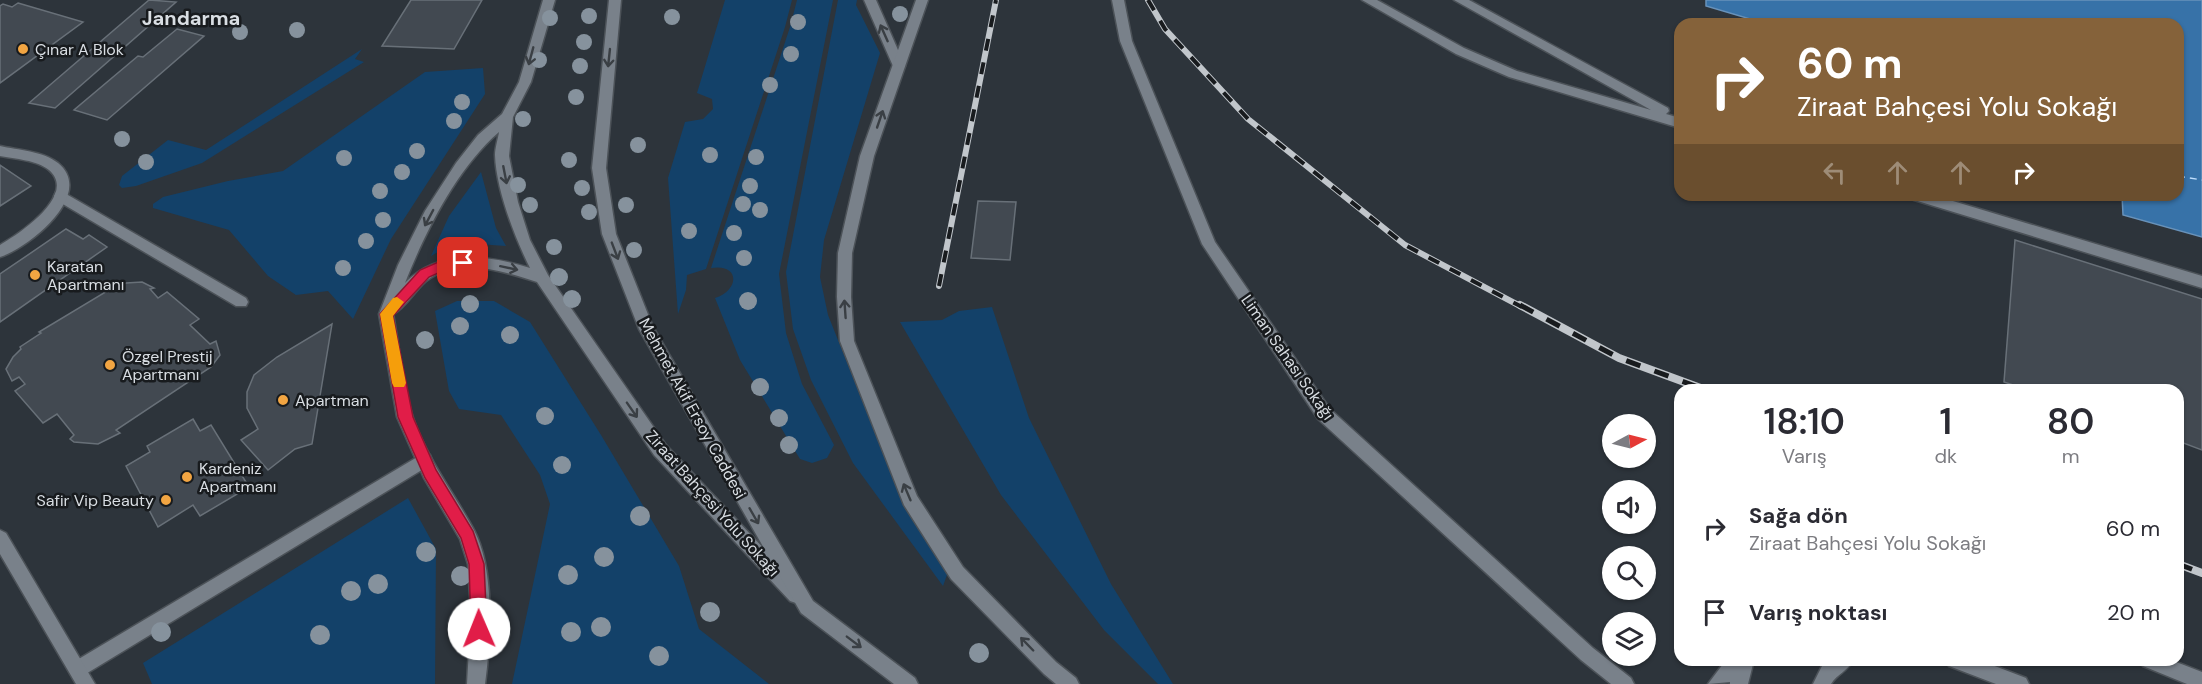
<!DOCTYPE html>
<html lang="tr">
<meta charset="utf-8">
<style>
body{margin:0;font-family:"DM Sans",sans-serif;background:#f7f7f7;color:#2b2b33;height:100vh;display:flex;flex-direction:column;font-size:22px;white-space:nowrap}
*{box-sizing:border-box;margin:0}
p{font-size:20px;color:#7c7c81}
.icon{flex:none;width:33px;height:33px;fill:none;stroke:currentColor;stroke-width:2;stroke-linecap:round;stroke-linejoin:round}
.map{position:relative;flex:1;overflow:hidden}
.panel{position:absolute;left:1674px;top:384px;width:510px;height:282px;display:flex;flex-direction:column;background:#fff;border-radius:18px;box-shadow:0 2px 4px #0004}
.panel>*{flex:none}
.guide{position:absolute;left:1674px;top:18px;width:510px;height:183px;border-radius:18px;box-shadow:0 2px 4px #0004;background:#85623a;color:#fff;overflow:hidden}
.needle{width:39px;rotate:83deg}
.controls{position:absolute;left:1602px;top:414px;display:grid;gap:12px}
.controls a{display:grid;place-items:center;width:54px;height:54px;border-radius:50%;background:#fff;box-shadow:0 2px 4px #0004;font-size:30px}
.pin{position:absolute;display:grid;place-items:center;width:51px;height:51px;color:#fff;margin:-26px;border-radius:12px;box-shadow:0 3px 9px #0006}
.me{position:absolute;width:66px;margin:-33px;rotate:359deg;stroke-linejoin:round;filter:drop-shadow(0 0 4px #0008)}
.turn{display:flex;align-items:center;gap:21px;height:126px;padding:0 24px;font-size:27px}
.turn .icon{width:78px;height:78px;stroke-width:2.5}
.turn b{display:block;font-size:42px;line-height:51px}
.lanes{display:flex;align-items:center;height:57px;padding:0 24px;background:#0003;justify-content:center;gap:30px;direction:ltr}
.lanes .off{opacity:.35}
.eta{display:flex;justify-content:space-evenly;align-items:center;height:102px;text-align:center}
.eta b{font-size:36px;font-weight:600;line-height:42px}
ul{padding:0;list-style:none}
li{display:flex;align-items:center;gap:18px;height:84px;padding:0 24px}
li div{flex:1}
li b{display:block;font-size:22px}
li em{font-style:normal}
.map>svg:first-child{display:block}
</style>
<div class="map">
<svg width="2202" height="684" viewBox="0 0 2202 684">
<rect width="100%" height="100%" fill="#2d343b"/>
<path fill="#134169" d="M725,0H792L785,27L706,269L687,275L686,290L678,314L668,178L685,122L703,119L713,109L712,99L697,93Z
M797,0H833L779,274L786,333L802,384L834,445L827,458L812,463L800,459L740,360L715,298C740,290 740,263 711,268L790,27Z
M838,0H857L856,5L880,53L824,240L820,277L828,315L883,453L948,572L943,586L853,463L811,380L793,329L786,272Z
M362,49L355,59L364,62L202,163L136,186L122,188L119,185L122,176L168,140L206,150Z
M483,68L485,94L391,239L353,319L328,291L296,295L268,276L229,230L153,208V204L163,197L228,181L283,171L425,72Z
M481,172L496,228L506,246C479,244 454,242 431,256L449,216Z
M457,301H494L530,322L601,435L679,566L699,629L769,684H512L550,504L540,475L501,415L459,409L449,391L435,311Z
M992,307L1029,418L1111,584L1173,684H1158L1104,630L1001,495L900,322L942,320L959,311Z
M408,498L436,549L435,684H152L143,663Z"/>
<path fill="#3772a8" stroke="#6892ba" stroke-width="1.5" d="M1706,0H2202V237L2123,215L2122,195H2178V24H1767L1706,6Z"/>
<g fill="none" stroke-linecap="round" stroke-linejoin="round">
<path stroke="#beddfc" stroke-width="1.5" stroke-dasharray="7 5" stroke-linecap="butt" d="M2178,176L2202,180"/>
</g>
<path fill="#424951" stroke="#687078" stroke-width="1.5" d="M149,0L176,2L55,108L29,103Z
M411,0H482L454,49L382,46Z
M18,3L83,22L0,83V6L3,4L12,7Z
M177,29L204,36L107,120L74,110L138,56L143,57Z
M0,165L31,186L0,206Z
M978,201L1016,202L1010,260L971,258Z
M66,229L83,239L89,235L107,247L0,322V274Z
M2015,240L2202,299V450L2178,441V390H2028L2004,382Z
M142,282L154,288L150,289L158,298L167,292L199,319L190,325L210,344L216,341L220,355L211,367L116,430L120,433L98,444L74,442L70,439L74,435L57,414L43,423L15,391L25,384L19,377L12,381L6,369L13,357L21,349L20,347L41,333L39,332L117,285V288L126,283Z
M332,324L312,444L295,449L268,470L241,440L258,429L247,408V392L254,375L277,357Z
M193,419L200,431L211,425L249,487L200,516L193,505L158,527L126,466L150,452L147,446Z"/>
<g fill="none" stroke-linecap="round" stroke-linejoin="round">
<defs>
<path id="lane" d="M864,0H876L905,66L903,69H895L893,66Z
M1112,0H1124L1132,41L1215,242L1330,409L1593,648L1631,678L1634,684H1611L1581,660L1318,419L1202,244L1120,41Z
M1362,0H1377L1464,48L1517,71L1651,110L1454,0H1469L1668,108L1669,111L1666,114L1680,118V128L1509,77L1456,54Z
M61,191L246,298L248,302L246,306H236L56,200L54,196L56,192Z
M1909,195H1933L2202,276V288L1911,199Z
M424,453L430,455L432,460L430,465L84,675L78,678L72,675L69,669L72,663Z
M1726,660H1754L1748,684H1730V682L1708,684Z
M1829,660H1853C1848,671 1837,674 1831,684H1813L1822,666Z
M1946,660H1979L2026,678L2029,684H1996L1949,666Z
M2140,660H2171L2202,672V684H2187L2143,666Z"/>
<path id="street" d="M543,0H555L531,82L513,117L509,156L518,202L530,240L548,275L666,445L802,589L805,595L802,601L796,603L790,601L654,455L537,282C503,271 457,256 426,281C414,291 406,308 393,314C399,345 403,389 413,418C427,459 454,493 474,530C495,570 491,640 485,684H467L471,612L468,564L460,539L424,478L397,417L379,314L398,265L425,211L456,163L478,135L502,114L519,82ZM499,132C498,139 495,148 495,155C496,189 515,238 530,268C487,255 440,248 405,283C425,232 457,168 499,132Z
M0,146C18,150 43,151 58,163C96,194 29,248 0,257V245C19,234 78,195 49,170C37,160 15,159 0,156Z"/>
<path id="secondary" d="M609,0H621L606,168L616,234L653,327L813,601L915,678L918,684H894L801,613L639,329L602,234L592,168Z
M916,0H928L874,156L852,253L851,297L854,341L917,496L963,567L1056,662L1076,678L1079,684H1056L1044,674L951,579L904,505L840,341L837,297L838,253L860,156Z
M0,530L6,533L95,684H76L0,554Z"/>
</defs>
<use href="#lane" stroke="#4c5258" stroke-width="3"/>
<use href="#street" stroke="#4c5258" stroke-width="3"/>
<use href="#secondary" stroke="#4c5258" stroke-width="3"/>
<use href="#lane" fill="#79818a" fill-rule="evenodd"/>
<use href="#street" fill="#79818a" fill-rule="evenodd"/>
<use href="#secondary" fill="#79818a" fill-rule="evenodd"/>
<defs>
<path id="rail-far1" d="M1148,0L1165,29L1248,119L1405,245L1522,307
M939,286L996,0"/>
<path id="rail" d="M1520,305L1619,358L1706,390
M2178,564L2202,573"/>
</defs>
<use href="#rail-far1" stroke="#c1c6cb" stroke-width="6"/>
<use href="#rail" stroke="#c1c6cb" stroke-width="8"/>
<use href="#rail-far1" stroke="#181b1e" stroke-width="4" stroke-dasharray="12" stroke-linecap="butt"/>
<use href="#rail" stroke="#181b1e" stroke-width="5" stroke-dasharray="15" stroke-linecap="butt"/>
</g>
<g fill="#86929d">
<circle cx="900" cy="14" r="8"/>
<circle cx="589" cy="16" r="8"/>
<circle cx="672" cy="17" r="8"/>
<circle cx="550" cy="18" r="8"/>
<circle cx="798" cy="22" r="8"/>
<circle cx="297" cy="30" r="8"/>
<circle cx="240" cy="32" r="8"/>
<circle cx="584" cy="42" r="8"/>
<circle cx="791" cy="54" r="8"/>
<circle cx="539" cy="60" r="8"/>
<circle cx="580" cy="66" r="8"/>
<circle cx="770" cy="85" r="8"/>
<circle cx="576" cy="97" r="8"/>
<circle cx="462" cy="102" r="8"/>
<circle cx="523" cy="119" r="8"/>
<circle cx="454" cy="121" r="8"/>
<circle cx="122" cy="139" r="8"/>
<circle cx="638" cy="145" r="8"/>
<circle cx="417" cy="151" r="8"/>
<circle cx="710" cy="155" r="8"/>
<circle cx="756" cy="157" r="8"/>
<circle cx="344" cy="158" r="8"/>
<circle cx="569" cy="160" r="8"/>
<circle cx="146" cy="162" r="8"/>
<circle cx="402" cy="172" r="8"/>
<circle cx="518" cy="185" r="8"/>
<circle cx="750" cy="186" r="8"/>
<circle cx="582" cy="188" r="8"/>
<circle cx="380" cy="191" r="8"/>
<circle cx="743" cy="204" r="8"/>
<circle cx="530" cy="205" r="8"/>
<circle cx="626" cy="205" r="8"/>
<circle cx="760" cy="210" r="8"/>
<circle cx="589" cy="212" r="8"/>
<circle cx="383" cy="220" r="8"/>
<circle cx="689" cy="231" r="8"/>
<circle cx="734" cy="233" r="8"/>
<circle cx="366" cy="241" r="8"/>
<circle cx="554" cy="247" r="8"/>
<circle cx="634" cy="250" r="8"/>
<circle cx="744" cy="258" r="8"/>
<circle cx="343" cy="268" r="8"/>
<circle cx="559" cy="277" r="9"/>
<circle cx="572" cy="299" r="9"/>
<circle cx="748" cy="301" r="9"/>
<circle cx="470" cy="304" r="9"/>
<circle cx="460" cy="326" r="9"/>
<circle cx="510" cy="335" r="9"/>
<circle cx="425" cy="340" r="9"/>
<circle cx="760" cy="387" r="9"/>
<circle cx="545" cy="416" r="9"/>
<circle cx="779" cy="418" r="9"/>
<circle cx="789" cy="445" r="9"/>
<circle cx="562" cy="465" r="9"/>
<circle cx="640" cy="516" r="10"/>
<circle cx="426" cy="552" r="10"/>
<circle cx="604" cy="557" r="10"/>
<circle cx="568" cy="575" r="10"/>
<circle cx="461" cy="576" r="10"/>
<circle cx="378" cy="584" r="10"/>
<circle cx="351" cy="591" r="10"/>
<circle cx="710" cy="612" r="10"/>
<circle cx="601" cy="627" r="10"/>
<circle cx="161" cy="632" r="10"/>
<circle cx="571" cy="632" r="10"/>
<circle cx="320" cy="635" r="10"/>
<circle cx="979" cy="653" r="10"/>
<circle cx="659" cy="656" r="10"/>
</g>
<defs><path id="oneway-shaft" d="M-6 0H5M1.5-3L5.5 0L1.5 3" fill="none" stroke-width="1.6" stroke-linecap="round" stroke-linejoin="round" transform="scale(1.5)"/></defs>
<g stroke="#3a3f44">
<use href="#oneway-shaft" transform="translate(884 33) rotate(-114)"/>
<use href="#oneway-shaft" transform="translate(531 56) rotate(105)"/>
<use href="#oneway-shaft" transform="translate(609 58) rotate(96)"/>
<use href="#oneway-shaft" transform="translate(880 119) rotate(-71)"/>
<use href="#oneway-shaft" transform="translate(505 175) rotate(79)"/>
<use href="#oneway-shaft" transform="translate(429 218) rotate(118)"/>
<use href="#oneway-shaft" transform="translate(615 251) rotate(69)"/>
<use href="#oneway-shaft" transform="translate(509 268) rotate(12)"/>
<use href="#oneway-shaft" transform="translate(845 309) rotate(-94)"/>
<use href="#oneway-shaft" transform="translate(632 410) rotate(55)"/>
<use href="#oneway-shaft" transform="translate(907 492) rotate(-113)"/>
<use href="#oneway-shaft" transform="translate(754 516) rotate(60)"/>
<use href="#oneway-shaft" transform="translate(854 642) rotate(37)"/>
<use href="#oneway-shaft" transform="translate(1027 644) rotate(-134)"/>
</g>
<path fill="#e11d48" stroke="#92132f" stroke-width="1.5" d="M463,258L467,259L469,263L467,266L445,270L429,277L393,316L413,417L436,470L473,531L484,564L487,629L485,634L479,637L474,634L471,629L469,564L461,538L425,478L398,417L380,314L420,270L443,260Z"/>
<path fill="#f59e0b" d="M397,297L404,302L393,316L406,383L404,387H394L392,383L380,314L393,298Z"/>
<g fill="#f2a542" stroke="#181b1e" stroke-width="2">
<circle cx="23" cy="49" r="6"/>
<circle cx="35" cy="275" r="6"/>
<circle cx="110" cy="365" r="6"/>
<circle cx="283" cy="400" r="6"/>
<circle cx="187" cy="477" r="6"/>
<circle cx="166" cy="500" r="6"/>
</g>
<g text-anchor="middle" stroke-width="5" stroke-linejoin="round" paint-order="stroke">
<g font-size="16" fill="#d9dee3" stroke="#181b1e" text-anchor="start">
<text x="35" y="55">Çınar A Blok</text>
<text x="47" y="272">Karatan<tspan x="47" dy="18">Apartmanı</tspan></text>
<text x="122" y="362">Özgel Prestij<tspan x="122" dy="18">Apartmanı</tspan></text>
<text x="295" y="406">Apartman</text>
<text x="199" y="474">Kardeniz<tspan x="199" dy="18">Apartmanı</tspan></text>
<text x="154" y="506" text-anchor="end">Safir Vip Beauty</text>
</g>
<g font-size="16" fill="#d9dee3" stroke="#181b1e">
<text transform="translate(1288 357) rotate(55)" y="6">Liman Sahası Sokağı</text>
<text transform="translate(693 408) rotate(61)" y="6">Mehmet Akif Ersoy Caddesi</text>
<text transform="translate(713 503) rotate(48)" y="6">Ziraat Bahçesi Yolu Sokağı</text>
</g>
<g font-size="20" font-weight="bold" fill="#d9dee3" stroke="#181b1e">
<text x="191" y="25">Jandarma</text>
</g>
</g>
</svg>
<div class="controls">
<a><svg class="needle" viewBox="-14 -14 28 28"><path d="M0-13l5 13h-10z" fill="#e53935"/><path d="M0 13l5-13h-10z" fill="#7c7c81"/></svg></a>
<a><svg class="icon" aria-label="sound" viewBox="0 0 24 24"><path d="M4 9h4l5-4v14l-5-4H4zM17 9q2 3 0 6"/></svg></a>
<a><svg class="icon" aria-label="search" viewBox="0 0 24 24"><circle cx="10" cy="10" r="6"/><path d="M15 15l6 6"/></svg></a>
<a><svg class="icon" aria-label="layers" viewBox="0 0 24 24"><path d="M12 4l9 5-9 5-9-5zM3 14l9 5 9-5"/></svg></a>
</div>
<div class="pin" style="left:463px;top:263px;background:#d93025"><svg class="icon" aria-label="arrive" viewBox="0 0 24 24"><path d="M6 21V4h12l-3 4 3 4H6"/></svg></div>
<svg class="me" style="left:479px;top:629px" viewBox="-20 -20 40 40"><circle r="19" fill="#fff"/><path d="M0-13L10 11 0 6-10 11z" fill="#e11d48"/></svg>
<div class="guide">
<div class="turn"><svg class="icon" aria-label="right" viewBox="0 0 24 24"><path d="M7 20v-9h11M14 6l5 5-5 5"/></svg><div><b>60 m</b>Ziraat Bahçesi Yolu Sokağı</div></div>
<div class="lanes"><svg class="icon off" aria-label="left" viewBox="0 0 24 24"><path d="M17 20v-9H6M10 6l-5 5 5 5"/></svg><svg class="icon off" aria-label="ahead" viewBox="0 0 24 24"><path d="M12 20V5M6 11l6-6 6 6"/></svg><svg class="icon off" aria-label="ahead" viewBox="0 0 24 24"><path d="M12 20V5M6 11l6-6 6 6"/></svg><svg class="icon" aria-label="right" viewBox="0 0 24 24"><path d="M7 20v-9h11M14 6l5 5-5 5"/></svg></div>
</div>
<section class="panel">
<div class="eta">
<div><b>18:10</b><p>Varış</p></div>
<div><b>1</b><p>dk</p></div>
<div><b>80</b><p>m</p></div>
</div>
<ul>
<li><svg class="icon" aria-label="right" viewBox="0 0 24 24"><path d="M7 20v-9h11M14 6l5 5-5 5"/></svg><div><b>Sağa dön</b><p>Ziraat Bahçesi Yolu Sokağı</p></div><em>60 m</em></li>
<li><svg class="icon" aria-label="arrive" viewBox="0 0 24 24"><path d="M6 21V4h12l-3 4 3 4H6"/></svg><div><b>Varış noktası</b></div><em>20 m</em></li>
</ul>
</section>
</div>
